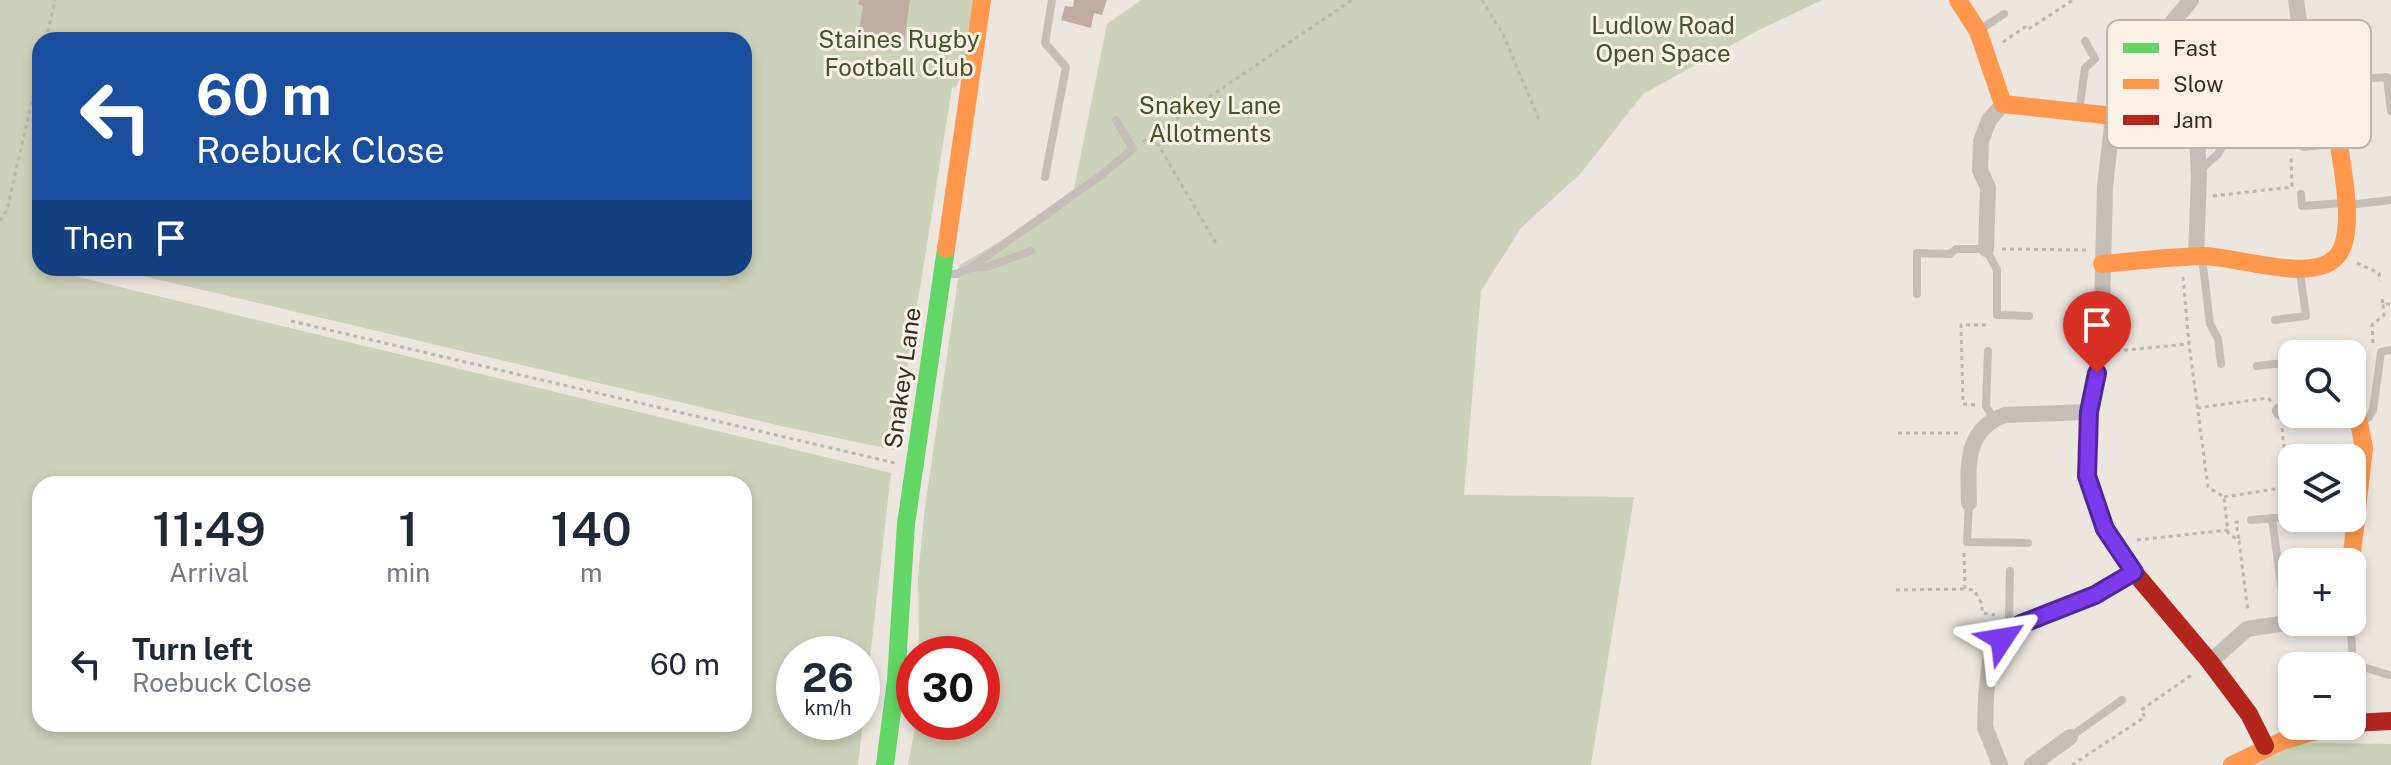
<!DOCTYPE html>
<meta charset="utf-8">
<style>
body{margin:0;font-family:"Public Sans",sans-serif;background:#f2f2f3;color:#1f2937;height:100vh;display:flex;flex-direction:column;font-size:30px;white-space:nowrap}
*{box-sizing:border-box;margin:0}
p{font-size:26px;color:#747a83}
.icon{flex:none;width:44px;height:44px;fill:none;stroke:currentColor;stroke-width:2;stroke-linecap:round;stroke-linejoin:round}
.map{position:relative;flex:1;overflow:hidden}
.panel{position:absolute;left:32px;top:476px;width:720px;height:256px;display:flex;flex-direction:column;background:#fff;border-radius:24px;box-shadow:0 4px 12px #0003}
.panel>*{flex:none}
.guide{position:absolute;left:32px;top:32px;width:720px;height:244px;border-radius:24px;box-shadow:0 4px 12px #0003;background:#1a4fa0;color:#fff;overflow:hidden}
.fabs{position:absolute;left:2278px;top:340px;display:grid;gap:16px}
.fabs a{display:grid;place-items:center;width:88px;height:88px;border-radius:16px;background:#fff;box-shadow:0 4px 12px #0003;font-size:40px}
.speed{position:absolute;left:776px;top:636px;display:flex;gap:16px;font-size:40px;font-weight:700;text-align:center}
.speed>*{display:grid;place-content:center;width:104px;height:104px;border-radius:50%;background:#fff;box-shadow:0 4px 12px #0003;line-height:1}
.speed small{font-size:20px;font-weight:400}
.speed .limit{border:12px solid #d22;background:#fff;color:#111}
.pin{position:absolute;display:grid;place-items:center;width:68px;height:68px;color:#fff;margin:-82px -34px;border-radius:50% 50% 50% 0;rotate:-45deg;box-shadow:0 0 8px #0007}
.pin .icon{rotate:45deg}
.me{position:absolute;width:88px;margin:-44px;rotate:57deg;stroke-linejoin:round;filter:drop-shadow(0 0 6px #0008)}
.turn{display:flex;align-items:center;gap:28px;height:168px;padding:0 32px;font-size:36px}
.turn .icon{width:104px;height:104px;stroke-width:2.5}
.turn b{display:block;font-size:56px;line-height:68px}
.then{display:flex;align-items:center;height:76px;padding:0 32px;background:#0003;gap:16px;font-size:30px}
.eta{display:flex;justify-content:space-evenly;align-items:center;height:136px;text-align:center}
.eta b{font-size:48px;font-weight:600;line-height:56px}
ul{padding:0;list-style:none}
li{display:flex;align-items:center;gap:24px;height:104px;padding:0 32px}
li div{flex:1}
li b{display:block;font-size:30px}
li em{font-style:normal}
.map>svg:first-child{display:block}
</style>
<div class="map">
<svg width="2391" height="765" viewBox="0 0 2391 765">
<rect width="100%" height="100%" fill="#ece6df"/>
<path fill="#ccd1b9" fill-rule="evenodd" d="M0,0H975L969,28L964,41C970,56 963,73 956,87L952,88L894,450L781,426L109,268H744V40H40V268H65L58,272L891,473L858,765H0ZM40,484H744V724H40ZM794,654H862V722H794Z
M1141,0H1822L1753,33L1643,94L1581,173L1521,228L1481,291L1464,495L1634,497L1591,765H908L916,722H982V654H919L918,577L924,515L960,265L1007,237L1074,189L1107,24Z
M2313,743L2391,744V765H2249L2281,748Z"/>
<path fill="#bfaba1" d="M859,0H910L904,43L893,44L892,49L857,44L863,6L858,4Z
M1074,0H1107L1102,15L1094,13L1091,28L1061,20L1065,6L1073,7Z"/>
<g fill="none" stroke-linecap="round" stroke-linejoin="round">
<path stroke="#bdb7b1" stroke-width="3" stroke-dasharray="4 4" stroke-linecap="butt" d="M1482,0L1503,34L1540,122
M46,40L55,0
M2003,42L2025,27L2027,30L2073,0
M2358,88L2361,116
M1153,136L1217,245
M1143,142L1352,0
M2213,196L2292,187L2291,154
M0,221L7,210L40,65
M2002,249L2086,250
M2357,263L2379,273L2380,281
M2183,277L2189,344L2208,487L2224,497L2228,533L2239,541L2248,612
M2382,299L2383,304H2391
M291,321L895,463
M2373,343L2372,325L2384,315L2383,304
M2116,351L2188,344
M1975,405L1963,404L1961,325H1990
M2197,408L2268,398L2271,401
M1898,433H1962
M2224,497L2288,487L2282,428
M2239,522H2236L2239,540
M2137,540L2228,530
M1964,553L1965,589L1974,590L1982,604V613L1995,615
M1896,590L1965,589
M2072,765L2145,717L2141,710L2193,674"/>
<path stroke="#c5beb8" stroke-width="8" d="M1978,31L2004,14
M2317,42C2326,52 2345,74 2359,78C2367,80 2378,77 2387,77L2391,111
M2254,109L2282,106L2281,94L2301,67L2306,42
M2079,112L2085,68L2095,59L2085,41
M2201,169L2218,154L2229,134L2240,128L2238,111
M1045,177L1066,67L1045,43L1052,0
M2301,194L2302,206L2344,203
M2348,205L2391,200
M2202,257L2210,324L2218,339L2221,364
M971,268L987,267L1031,251
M943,274H956L970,268L1099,177L1133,149L1116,120
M1917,294V253L1950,254L1956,249H1986L1997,270V315L2029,316
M2275,320L2306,316L2300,272
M1988,351L1986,406L1994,419
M2286,362L2291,409
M2257,366L2292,362
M2361,422L2369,417L2373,410L2381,352L2391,350
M1969,503L1967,542L2028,543
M2272,518L2282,592L2292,619
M2251,520L2287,517
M2010,571L2009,616L2016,627
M2345,622L2351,631L2353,664L2389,675
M2070,737L2122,700"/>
<path stroke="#c5beb8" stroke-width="16" d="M2296,0L2302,42L2325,41
M2304,143L2338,139
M1986,249L1988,188L1980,170L1981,141L1989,120L2003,104
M2196,256L2199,176L2197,139
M2101,352L2105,187L2113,116L2135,75L2160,37L2191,0
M2280,411L2292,409
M1969,503C1968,468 1964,429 2005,415L2089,412
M2210,662L2247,629L2293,622
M2000,765L1985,727L1986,696L1990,661L2002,639L2021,624L2095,595L2134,572
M2032,765L2070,737"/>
<path stroke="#63d668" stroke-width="18" d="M885,765L896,680L906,524L946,249"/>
<path stroke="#ff974d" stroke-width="18" d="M1958,0L1978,31L2003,104L2113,116
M946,249L982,0
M2102,264C2135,261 2168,257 2201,256C2234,255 2315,286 2338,255C2356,231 2342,167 2338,139L2358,137
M2351,562L2364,448L2358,418L2352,414
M2232,765L2282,741L2334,726"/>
<path stroke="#b3261e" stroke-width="18" d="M2097,373L2089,412L2087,476L2105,529L2134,572L2210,662L2249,714L2265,746
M2352,723L2391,721"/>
</g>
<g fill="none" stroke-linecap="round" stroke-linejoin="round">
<defs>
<path id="route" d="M2002,639L2021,624L2095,595L2134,572L2105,529L2087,476L2089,412L2097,373"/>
</defs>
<use href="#route" stroke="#51269a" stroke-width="20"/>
<use href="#route" stroke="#7c3aed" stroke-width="14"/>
</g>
<g text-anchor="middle" stroke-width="6" stroke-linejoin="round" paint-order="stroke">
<g font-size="24" fill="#43532b" stroke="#f9f1e6">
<text x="1663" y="34">Ludlow Road<tspan x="1663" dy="28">Open Space</tspan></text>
<text x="899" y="48">Staines Rugby<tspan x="899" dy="28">Football Club</tspan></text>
<text x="1210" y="114">Snakey Lane<tspan x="1210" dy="28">Allotments</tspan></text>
</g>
<g font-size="24" fill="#352c27" stroke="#f9f1e6">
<text transform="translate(903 378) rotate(-82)" y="8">Snakey Lane</text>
</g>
</g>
<rect x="2107" y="20" width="264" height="128" rx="12" fill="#f9f1e6" stroke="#beb6ad" stroke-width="2"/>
<rect x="2123" y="43" width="36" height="10" fill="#63d668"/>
<rect x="2123" y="79" width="36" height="10" fill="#ff974d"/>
<rect x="2123" y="115" width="36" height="10" fill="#b3261e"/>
<g font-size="22" fill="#352c27">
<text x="2173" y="56">Fast</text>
<text x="2173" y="92">Slow</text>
<text x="2173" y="128">Jam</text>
</g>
</svg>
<div class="fabs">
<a><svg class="icon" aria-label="search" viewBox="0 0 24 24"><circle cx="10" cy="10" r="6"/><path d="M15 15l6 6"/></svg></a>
<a><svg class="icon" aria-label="layers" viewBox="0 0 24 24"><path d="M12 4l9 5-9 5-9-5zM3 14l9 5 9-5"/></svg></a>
<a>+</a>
<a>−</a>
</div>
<div class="speed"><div>26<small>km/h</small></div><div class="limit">30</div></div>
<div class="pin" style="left:2097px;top:373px;background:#d93025"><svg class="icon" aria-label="arrive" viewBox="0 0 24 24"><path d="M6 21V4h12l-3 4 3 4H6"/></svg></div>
<svg class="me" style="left:2002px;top:639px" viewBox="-20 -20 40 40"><path d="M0-17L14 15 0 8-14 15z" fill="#7c3aed" stroke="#fff" stroke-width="4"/></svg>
<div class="guide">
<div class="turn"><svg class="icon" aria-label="left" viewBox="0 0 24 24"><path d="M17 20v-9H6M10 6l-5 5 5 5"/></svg><div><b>60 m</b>Roebuck Close</div></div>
<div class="then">Then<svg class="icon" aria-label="arrive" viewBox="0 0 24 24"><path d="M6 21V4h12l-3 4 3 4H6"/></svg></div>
</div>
<section class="panel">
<div class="eta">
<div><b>11:49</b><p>Arrival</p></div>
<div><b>1</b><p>min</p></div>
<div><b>140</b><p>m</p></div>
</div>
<ul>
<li><svg class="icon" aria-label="left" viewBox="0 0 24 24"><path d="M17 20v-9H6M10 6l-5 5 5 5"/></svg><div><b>Turn left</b><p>Roebuck Close</p></div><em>60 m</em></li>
</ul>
</section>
</div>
